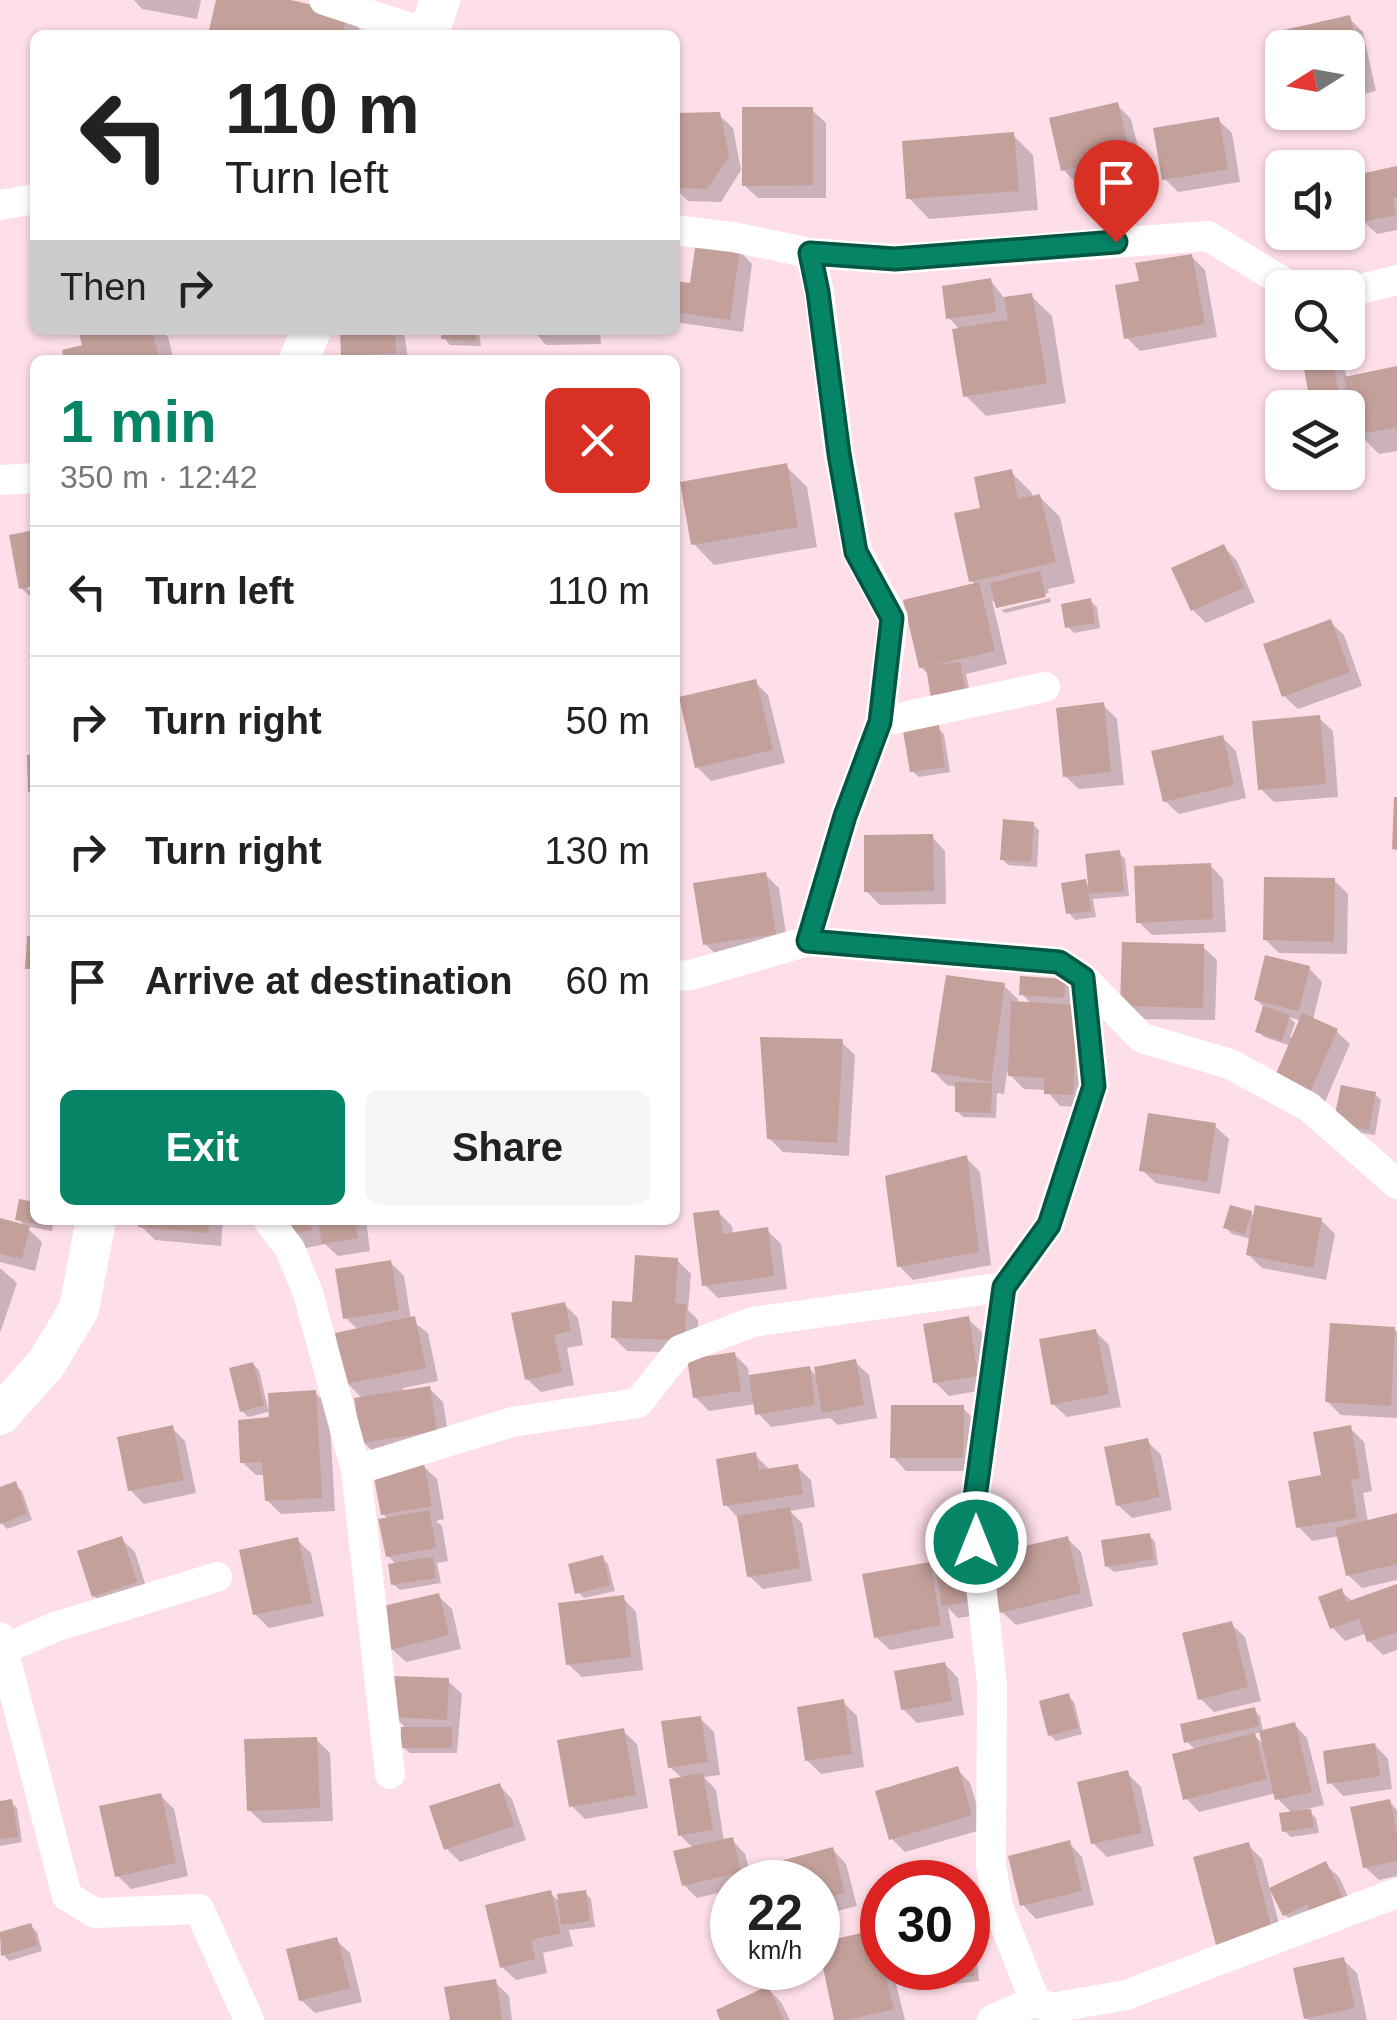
<!DOCTYPE html>
<meta charset="utf-8">
<style>
body{margin:0;font-family:Helvetica,sans-serif;background:#f6f6f6;color:#222;height:100vh;display:flex;flex-direction:column;font-size:38px;white-space:nowrap}
*{box-sizing:border-box;margin:0}
p{font-size:32px;color:#767676}
.icon{flex:none;width:55px;height:55px;fill:none;stroke:currentColor;stroke-width:2;stroke-linecap:round;stroke-linejoin:round}
.map{position:relative;flex:1;overflow:hidden}
.panel{position:absolute;left:30px;top:355px;width:650px;height:870px;display:flex;flex-direction:column;background:#fff;border-radius:15px;box-shadow:0 2px 8px #0004}
.panel>*{flex:none}
.guide{position:absolute;left:30px;top:30px;width:650px;height:305px;border-radius:15px;box-shadow:0 2px 8px #0004;background:#fff;color:#222;overflow:hidden}
.needle{width:65px;rotate:259deg}
.fabs{position:absolute;left:1265px;top:30px;display:grid;gap:20px}
.fabs a{display:grid;place-items:center;width:100px;height:100px;border-radius:15px;background:#fff;box-shadow:0 2px 8px #0004;font-size:50px}
.speed{position:absolute;left:710px;top:1860px;display:flex;gap:20px;font-size:50px;font-weight:700;text-align:center}
.speed>*{display:grid;place-content:center;width:130px;height:130px;border-radius:50%;background:#fff;box-shadow:0 2px 8px #0004;line-height:1}
.speed small{font-size:25px;font-weight:400}
.speed .limit{border:15px solid #d22;background:#fff;color:#111}
.pin{position:absolute;display:grid;place-items:center;width:85px;height:85px;color:#fff;margin:-102px -42px;border-radius:50% 50% 50% 0;rotate:-45deg;box-shadow:0 0 10px #0007}
.pin .icon{rotate:45deg}
.me{position:absolute;width:110px;margin:-55px;rotate:0deg;stroke-linejoin:round;filter:drop-shadow(0 0 8px #0008)}
.turn{display:flex;align-items:center;gap:35px;height:210px;padding:0 30px;font-size:45px}
.turn .icon{width:130px;height:130px;stroke-width:2.5}
.turn b{display:block;font-size:70px;line-height:85px}
.then{display:flex;align-items:center;height:95px;padding:0 30px;background:#0003;gap:20px;font-size:38px}
.round{display:grid;place-items:center;flex:none;width:105px;height:105px;border-radius:15px;background:#f6f6f6}
.headline{display:flex;align-items:center;justify-content:space-between;height:170px;padding:0 30px}
h1{font-size:60px;font-weight:600;line-height:75px;color:#068466}
.action{display:flex;gap:20px;margin-top:auto;padding:20px 30px}
.action a{flex:1;height:115px;border-radius:15px;background:#068466;color:#fff;font-size:40px;font-weight:600;line-height:115px;text-align:center}
.action a+a{background:#f6f6f6;color:#222}
ul{padding:0;list-style:none}
li{display:flex;align-items:center;gap:30px;height:130px;padding:0 30px;border-top:2px solid #e0e0e0}
li div{flex:1}
li b{display:block;font-size:38px}
li em{font-style:normal}
.map>svg:first-child{display:block}
</style>
<div class="map">
<svg width="1397" height="2020" viewBox="0 0 1397 2020">
<rect width="100%" height="100%" fill="#fedee8"/>
<path fill="#0003" fill-rule="evenodd" d="M134,0H201L197,19L142,9Z
M218,0H280L346,15L365,35H211Z
M1349,18L1363,32L1376,91L1348,97V48H1282V52L1278,34Z
M1117,105L1131,119L1143,167L1076,183L1063,169Z
M812,110L826,123V198H758L744,185Z
M675,115H719L733,128L741,170L721,202L688,201L675,188Z
M1218,120L1232,133L1240,182L1178,192L1164,178Z
M1013,135L1033,155L1038,210L929,219L909,198Z
M1397,169V230L1377,234L1363,221Z
M739,250L752,264L743,332L675,322V283L692,286Z
M1191,256L1205,270L1217,337L1140,351L1127,338L1142,283Z
M991,281L1005,299L1031,296L1052,316L1066,403L986,416L966,396L960,330L949,318Z
M81,330H161L168,337L174,360H67L85,347Z
M342,330H404L408,360H349L343,355Z
M444,330H479L481,346L450,345L444,338Z
M533,330H600L601,344L546,345Z
M1304,352H1341L1347,379L1397,369V451L1379,454L1360,435L1348,437V408H1313Z
M786,466L807,487L817,547L714,565L694,544Z
M1011,472L1032,493L1033,498L1040,497L1060,517L1075,583L1048,589L1049,593L999,605V608L992,600L1007,664L966,674L971,698L930,676L921,667L976,585L971,580L983,509Z
M35,532V584L28,585V590L35,589V601L21,588Z
M1224,547L1237,561L1255,602L1206,623L1193,610Z
M1050,598L1051,602L1005,613L1001,610Z
M1090,601L1097,607L1100,628L1074,633L1067,626Z
M1330,622L1344,635L1362,686L1298,709L1284,696Z
M755,682L768,695L785,763L711,781L697,767Z
M1103,705L1117,719L1124,785L1079,789L1065,776Z
M1319,718L1333,731L1338,797L1274,802L1261,789Z
M938,728L944,734L950,772L919,777L912,771Z
M1222,737L1236,751L1246,798L1179,814L1165,801Z
M1033,824L1039,830L1037,867L1008,865L1002,859Z
M932,837L945,851L946,904L880,905L866,891Z
M1119,853L1125,859L1129,896L1093,899L1096,917L1075,920L1069,913L1085,882L1091,888Z
M1210,865L1223,879L1226,932L1152,935L1139,922Z
M765,874L779,888L788,947L719,957L705,944Z
M1334,880L1348,894L1347,954L1279,953L1265,939Z
M1203,947L1217,960L1215,1020L1137,1019L1123,1005Z
M1309,968L1322,982L1313,1020L1336,1031L1350,1044L1324,1104L1291,1089V1046L1264,1037L1258,1031L1265,1008L1256,999ZM1289,1017L1302,1021L1294,1038L1290,1037L1295,1023Z
M1065,982L1071,988L1070,1007L1085,1107L1060,1106L1046,1090L1024,1089L1007,1072L1004,1094L997,1093L996,1118L963,1117L957,1111L958,1087L947,1085L933,1071L1004,986L1018,999L1017,1004L1032,1005L1022,994Z
M841,1042L855,1055L849,1156L783,1152L769,1138Z
M1375,1094L1381,1100L1375,1135L1342,1130Z
M1215,1126L1229,1139L1220,1194L1156,1183L1142,1170Z
M966,1158L980,1172L991,1265L913,1280L899,1266Z
M35,1205V1220H54L52,1231L25,1226L42,1242L35,1271L0,1262V1221L27,1228L18,1219Z
M718,1212L732,1226L733,1235L767,1230L781,1244L787,1289L718,1298L705,1285Z
M1251,1213L1256,1218L1321,1220L1335,1234L1326,1280L1262,1268L1248,1254L1251,1239L1232,1234L1226,1228Z
M142,1220H223L221,1246L155,1240L141,1226Z
M283,1220H366L370,1251L338,1256L325,1244L301,1249Z
M677,1260L691,1274L688,1310L698,1320V1353L627,1351L613,1337L634,1304Z
M390,1262L404,1276L411,1320L428,1333L438,1381L403,1388L404,1392L429,1388L443,1402L450,1444L377,1455L363,1442V1399L347,1383L358,1330L346,1318Z
M0,1268L17,1283L0,1333Z
M564,1304L578,1318L583,1345L567,1348L574,1385L541,1392L527,1379Z
M968,1319L982,1332L990,1389L949,1396L935,1382Z
M1394,1329L1397,1332V1418L1341,1415L1327,1401Z
M1095,1331L1109,1345L1121,1407L1067,1417L1053,1404Z
M734,1354L748,1368L749,1377L809,1368L818,1378L855,1362L869,1375L877,1418L838,1425L830,1418L771,1427L758,1413L756,1404L709,1411L695,1397Z
M253,1364L259,1370L268,1409L315,1393L329,1406L335,1511L281,1514L267,1500L266,1475H256L242,1462L272,1420L271,1411L248,1417L242,1411Z
M963,1408L976,1421V1471H906L893,1457Z
M172,1428L185,1441L196,1493L144,1504L130,1490Z
M1350,1428L1364,1442L1372,1491L1363,1493L1368,1522L1397,1515V1580L1362,1588L1348,1575L1340,1536L1312,1541L1299,1527Z
M1147,1441L1161,1455L1172,1510L1132,1518L1118,1505Z
M755,1455L769,1469L797,1467L811,1480L815,1507L790,1511L802,1523L812,1581L763,1589L749,1576L740,1520L726,1505Z
M423,1466L437,1479L444,1519L436,1521L442,1526L448,1561L437,1563L441,1583L400,1590L393,1584L397,1565L388,1556L389,1520L383,1514Z
M15,1484L22,1491L32,1520L7,1529L0,1521V1490Z
M955,1535L969,1549L980,1615L958,1618L948,1608L954,1638L890,1650L876,1637L929,1565L939,1575Z
M1149,1535L1155,1542L1158,1565L1114,1572L1107,1566Z
M1067,1538L1081,1552L1093,1606L1016,1625L1002,1612Z
M121,1539L135,1552L149,1596L108,1609L94,1596Z
M297,1540L311,1553L324,1616L269,1628L255,1614Z
M602,1558L608,1564L615,1591L584,1598L578,1592Z
M1397,1586V1650L1383,1655L1369,1641L1367,1633L1345,1641L1332,1627L1341,1591L1353,1602Z
M438,1596L452,1609L461,1649L406,1662L392,1649Z
M623,1598L636,1612L643,1670L582,1677L568,1664Z
M1231,1624L1245,1637L1261,1701L1214,1712L1200,1698Z
M945,1664L958,1678L964,1715L917,1723L903,1709Z
M448,1681L462,1694L457,1753H410L403,1747L408,1730L394,1716Z
M1068,1696L1074,1702L1082,1734L1056,1741L1050,1735Z
M843,1702L857,1716L864,1767L821,1774L807,1760Z
M1254,1710L1260,1716L1263,1732L1294,1724L1307,1738L1324,1805L1307,1809L1316,1818L1319,1833L1291,1837L1285,1831L1293,1814L1278,1799L1276,1793L1199,1812L1186,1798L1196,1750L1186,1741ZM1262,1732L1265,1746L1253,1734Z
M700,1718L714,1732L720,1775L704,1777L716,1790L724,1842L732,1840L745,1854L750,1872L833,1850L846,1864L857,1906L818,1916V1882H732V1890L697,1898L684,1885L694,1849L680,1835L683,1779L670,1767Z
M623,1731L637,1744L648,1808L585,1819L572,1806Z
M316,1739L330,1753L333,1821L263,1823L249,1810Z
M1375,1745L1388,1759L1392,1789L1343,1796L1330,1782Z
M957,1769L970,1783L984,1829L905,1852L892,1839Z
M1127,1773L1141,1787L1154,1846L1107,1857L1093,1843Z
M499,1785L512,1799L526,1840L460,1862L446,1848Z
M160,1795L174,1809L188,1876L131,1889L117,1875Z
M1389,1801L1397,1810V1876L1379,1880L1365,1867Z
M11,1802L17,1808L22,1842L0,1846V1804Z
M1069,1843L1082,1857L1094,1905L1036,1919L1023,1905Z
M1248,1845L1262,1859L1284,1943L1232,1957Z
M1325,1864L1339,1877L1359,1920L1299,1928L1285,1915Z
M550,1893L561,1903L585,1893L591,1899L595,1927L569,1930L573,1946L543,1953L547,1973L516,1980L502,1967Z
M30,1925L37,1932L42,1951L9,1961L3,1954L0,1935Z
M874,1933L882,1942V1968H892L905,2020H836L818,1946Z
M968,1939L976,1945L979,1981L947,1985L941,1978L940,1968H968Z
M336,1940L350,1953L362,2002L315,2013L301,2000Z
M1343,1960L1357,1973L1367,2020H1309L1306,2018Z
M495,1982L509,1996L512,2020H452Z
M768,1989L781,2002L790,2020H723Z"/>
<path fill="#c4a09a" d="M216,0H291L347,13L342,35H208Z
M1350,15L1364,78L1348,81V48H1282L1281,56L1275,32Z
M1118,102L1130,154L1061,171L1049,118Z
M742,107H813V185L742,186Z
M720,112L729,156L707,189L675,188V113Z
M1219,117L1228,169L1162,180L1153,128Z
M1014,132L1019,191L906,199L902,141Z
M1397,166V197L1393,198L1396,215L1361,222L1351,176Z
M696,242L740,248L730,320L675,312V281L690,283Z
M1192,254L1205,324L1124,339L1115,285L1139,281L1135,263Z
M991,278L996,312L946,319L942,286Z
M1032,293L1047,383L963,397L952,329L1008,320L1004,297Z
M78,330H152L160,360H64L62,350L82,345Z
M340,330H395L396,353L341,356Z
M442,330H476V341L441,339Z
M1301,352H1332L1341,408H1311Z
M1397,366V427L1356,435L1344,377Z
M787,463L798,527L691,545L680,482Z
M1012,469L1018,499L1040,494L1056,562L969,582L954,513L980,508L974,477Z
M35,530V586L19,589L9,535Z
M1224,544L1244,588L1191,611L1171,568Z
M1040,571L1046,597L996,608L990,583Z
M979,582L995,651L934,665L960,662L966,693L931,699L926,667L919,668L903,600Z
M1091,598L1095,623L1065,628L1061,604Z
M1331,619L1350,672L1282,697L1263,644Z
M756,679L773,750L695,768L679,697Z
M1104,702L1111,772L1063,777L1056,708Z
M1320,715L1326,784L1258,790L1252,721Z
M939,725L945,767L910,772L903,731Z
M1223,735L1234,785L1163,802L1151,751Z
M27,755H35V792H28Z
M1394,797H1397V850L1392,849Z
M1003,819L1034,822L1031,862L1000,860Z
M933,834L934,891L864,892V835Z
M1120,850L1124,891L1089,894L1085,854Z
M1211,863L1213,919L1136,923L1134,866Z
M766,872L776,934L703,945L693,883Z
M1264,877L1335,878L1334,942L1263,940Z
M1086,879L1091,911L1066,914L1061,883Z
M27,936H35V969H25Z
M1122,942L1204,944L1203,1008L1120,1006Z
M1265,955L1310,966L1299,1011L1254,1000Z
M946,975L1005,983L991,1082L931,1072Z
M1020,976L1066,979L1064,998L1019,995Z
M1011,1001L1077,1005L1073,1095L1044,1094V1078L1008,1076Z
M1263,1006L1290,1015L1282,1041L1255,1032Z
M1302,1013L1338,1029L1310,1092L1275,1076Z
M760,1037L843,1039L837,1143L767,1139Z
M955,1082L992,1083L991,1113L955,1112Z
M1341,1085L1376,1092L1369,1130L1333,1124Z
M1148,1113L1216,1123L1207,1182L1139,1171Z
M967,1155L979,1252L897,1267L885,1176Z
M19,1199L35,1202V1220H47L46,1226L15,1220Z
M1230,1205L1252,1211L1245,1234L1223,1228Z
M1255,1205L1322,1218L1313,1268L1246,1255Z
M719,1210L723,1234L768,1227L774,1276L702,1286L693,1213Z
M0,1218L30,1226L22,1259L0,1254Z
M139,1220H210L208,1233L138,1227Z
M281,1220H310L312,1230L285,1237Z
M318,1220H355L358,1238L322,1244Z
M635,1255L678,1258L675,1303L686,1304L685,1340L611,1338L612,1301L632,1302Z
M391,1260L399,1310L343,1319L335,1269Z
M565,1302L571,1331L554,1335L562,1372L525,1380L511,1313Z
M415,1316L426,1368L345,1384L335,1333Z
M969,1316L978,1376L933,1383L923,1324Z
M1330,1323L1395,1327L1391,1406L1325,1402Z
M1096,1329L1109,1394L1051,1405L1039,1339Z
M735,1352L741,1391L693,1398L687,1359Z
M856,1359L864,1405L822,1413L814,1367Z
M253,1362L264,1405L240,1412L229,1368Z
M810,1366L815,1405L755,1415L749,1375Z
M430,1386L437,1431L361,1443L354,1398Z
M316,1390L322,1498L265,1501L262,1462L240,1463L238,1420L269,1417L268,1393Z
M891,1405H964L963,1458H890Z
M173,1425L184,1480L128,1491L117,1437Z
M1351,1425L1360,1478L1351,1480L1357,1518L1296,1528L1288,1481L1321,1475L1313,1432Z
M1148,1438L1160,1497L1116,1506L1104,1447Z
M756,1452L759,1470L798,1464L803,1494L723,1506L716,1459Z
M424,1463L432,1506L381,1515L373,1472Z
M16,1481L27,1514L0,1524V1487Z
M790,1507L800,1568L747,1577L737,1516Z
M429,1510L436,1548L386,1557L378,1519Z
M1397,1513V1564L1346,1576L1335,1528Z
M956,1533L967,1602L942,1606L931,1537Z
M1150,1533L1154,1559L1105,1567L1101,1540Z
M122,1536L137,1582L92,1597L77,1551Z
M1068,1536L1081,1593L1000,1613L985,1555Z
M298,1537L312,1603L253,1615L239,1550Z
M603,1555L610,1585L575,1594L568,1564Z
M433,1557L436,1578L391,1585L388,1564Z
M930,1562L941,1625L874,1638L862,1574Z
M1397,1584V1632L1367,1642L1359,1618L1330,1629L1318,1597L1342,1588L1346,1602Z
M439,1593L449,1635L390,1650L379,1607Z
M624,1595L631,1657L566,1665L558,1603Z
M1232,1621L1248,1687L1198,1700L1182,1633Z
M945,1662L952,1701L901,1710L894,1671Z
M392,1676L449,1678L447,1720L391,1717Z
M1069,1693L1078,1728L1048,1736L1039,1701Z
M844,1699L852,1754L805,1761L797,1707Z
M1255,1707L1259,1726L1184,1743L1180,1724Z
M701,1716L708,1762L668,1768L661,1721Z
M1295,1722L1312,1792L1275,1800L1259,1731Z
M401,1727H452V1748H401Z
M624,1728L636,1795L569,1807L557,1740Z
M1255,1733L1267,1779L1183,1800L1172,1754Z
M317,1737L320,1808L247,1811L244,1739Z
M1375,1743L1380,1776L1327,1784L1323,1751Z
M958,1766L972,1815L889,1840L875,1791Z
M1128,1770L1142,1833L1091,1844L1077,1782Z
M703,1773L713,1830L678,1836L669,1779Z
M500,1783L514,1826L444,1850L429,1806Z
M161,1793L176,1863L115,1877L99,1806Z
M12,1799L18,1837L0,1839V1801Z
M1390,1799L1397,1834V1861L1363,1868L1350,1807Z
M1311,1809L1314,1827L1282,1832L1279,1813Z
M733,1837L741,1872L682,1886L673,1851Z
M1070,1840L1082,1891L1020,1906L1008,1856Z
M1249,1842L1272,1929L1216,1945L1193,1857Z
M833,1847L845,1893L818,1900V1882H749L746,1870Z
M1326,1861L1347,1906L1315,1921L1307,1905L1283,1916L1269,1888Z
M551,1890L561,1933L531,1940L535,1959L500,1968L485,1905Z
M586,1890L590,1921L561,1925L557,1894Z
M31,1923L38,1945L1,1956L0,1932Z
M874,1930L894,2009L848,2020H834L818,1943Z
M968,1931H970L975,1976L938,1979L937,1968H968Z
M337,1937L350,1988L299,2001L286,1949Z
M1344,1957L1355,2008L1304,2019L1293,1968Z
M496,1979L502,2020H450L444,1987Z
M768,1986L784,2020H720L716,2010Z"/>
<g fill="none" stroke-linecap="round" stroke-linejoin="round">
<path stroke="#fff" stroke-width="30" d="M324,0L429,34
M0,205L35,199
M675,230L733,237L810,253L895,259L1208,236L1293,288
M810,253L819,292L839,454L857,552L893,618L880,722
M1348,292L1397,280
M0,480L35,478
M808,941L845,816L880,722L1045,687
M675,976L691,975L808,941L1059,962L1083,978L1142,1038L1230,1064L1309,1107L1397,1184
M268,1220L290,1249L308,1293L356,1470L512,1422L638,1403L680,1350L752,1322L1004,1287L1049,1225L1094,1086L1083,978
M1004,1287L973,1512L992,1685L991,1865L998,1907L1035,2001
M356,1470L390,1774
M0,1637L67,1896L95,1913L199,1909L249,2020
M4,1649L55,1627L217,1577
M992,2020L1035,2001L1051,2008L1126,1995L1397,1893"/>
<path stroke="#fff" stroke-width="40" d="M428,35L440,0
M299,360L311,330
M0,1415L46,1364L79,1309L96,1220"/>
</g>
<g fill="none" stroke-linecap="round" stroke-linejoin="round">
<defs>
<path id="route" d="M976,1542L973,1512L1004,1287L1049,1225L1094,1086L1083,978L1059,962L808,941L845,816L880,722L892,618L856,552L839,454L818,292L810,253L895,259L1116,242"/>
</defs>
<use href="#route" stroke="#045642" stroke-width="25"/>
<use href="#route" stroke="#068466" stroke-width="18"/>
</g>
</svg>
<div class="fabs">
<a><svg class="needle" viewBox="-14 -14 28 28"><path d="M0-13l5 13h-10z" fill="#e53935"/><path d="M0 13l5-13h-10z" fill="#767676"/></svg></a>
<a><svg class="icon" aria-label="sound" viewBox="0 0 24 24"><path d="M4 9h4l5-4v14l-5-4H4zM17 9q2 3 0 6"/></svg></a>
<a><svg class="icon" aria-label="search" viewBox="0 0 24 24"><circle cx="10" cy="10" r="6"/><path d="M15 15l6 6"/></svg></a>
<a><svg class="icon" aria-label="layers" viewBox="0 0 24 24"><path d="M12 4l9 5-9 5-9-5zM3 14l9 5 9-5"/></svg></a>
</div>
<div class="speed"><div>22<small>km/h</small></div><div class="limit">30</div></div>
<div class="pin" style="left:1116px;top:242px;background:#d93025"><svg class="icon" aria-label="arrive" viewBox="0 0 24 24"><path d="M6 21V4h12l-3 4 3 4H6"/></svg></div>
<svg class="me" style="left:976px;top:1542px" viewBox="-20 -20 40 40"><circle r="17" fill="#068466" stroke="#fff" stroke-width="3"/><path d="M0-11L8 9 0 5-8 9z" fill="#fff"/></svg>
<div class="guide">
<div class="turn"><svg class="icon" aria-label="left" viewBox="0 0 24 24"><path d="M17 20v-9H6M10 6l-5 5 5 5"/></svg><div><b>110 m</b>Turn left</div></div>
<div class="then">Then<svg class="icon" aria-label="right" viewBox="0 0 24 24"><path d="M7 20v-9h11M14 6l5 5-5 5"/></svg></div>
</div>
<section class="panel">
<div class="headline"><div><h1>1 min</h1><p>350 m · 12:42</p></div><a class="round" style="background:#d93025;color:#fff"><svg class="icon" aria-label="close" viewBox="0 0 24 24"><path d="M6 6l12 12M18 6L6 18"/></svg></a></div>
<ul>
<li><svg class="icon" aria-label="left" viewBox="0 0 24 24"><path d="M17 20v-9H6M10 6l-5 5 5 5"/></svg><div><b>Turn left</b></div><em>110 m</em></li>
<li><svg class="icon" aria-label="right" viewBox="0 0 24 24"><path d="M7 20v-9h11M14 6l5 5-5 5"/></svg><div><b>Turn right</b></div><em>50 m</em></li>
<li><svg class="icon" aria-label="right" viewBox="0 0 24 24"><path d="M7 20v-9h11M14 6l5 5-5 5"/></svg><div><b>Turn right</b></div><em>130 m</em></li>
<li><svg class="icon" aria-label="arrive" viewBox="0 0 24 24"><path d="M6 21V4h12l-3 4 3 4H6"/></svg><div><b>Arrive at destination</b></div><em>60 m</em></li>
</ul>
<div class="action"><a>Exit</a><a>Share</a></div>
</section>
</div>
